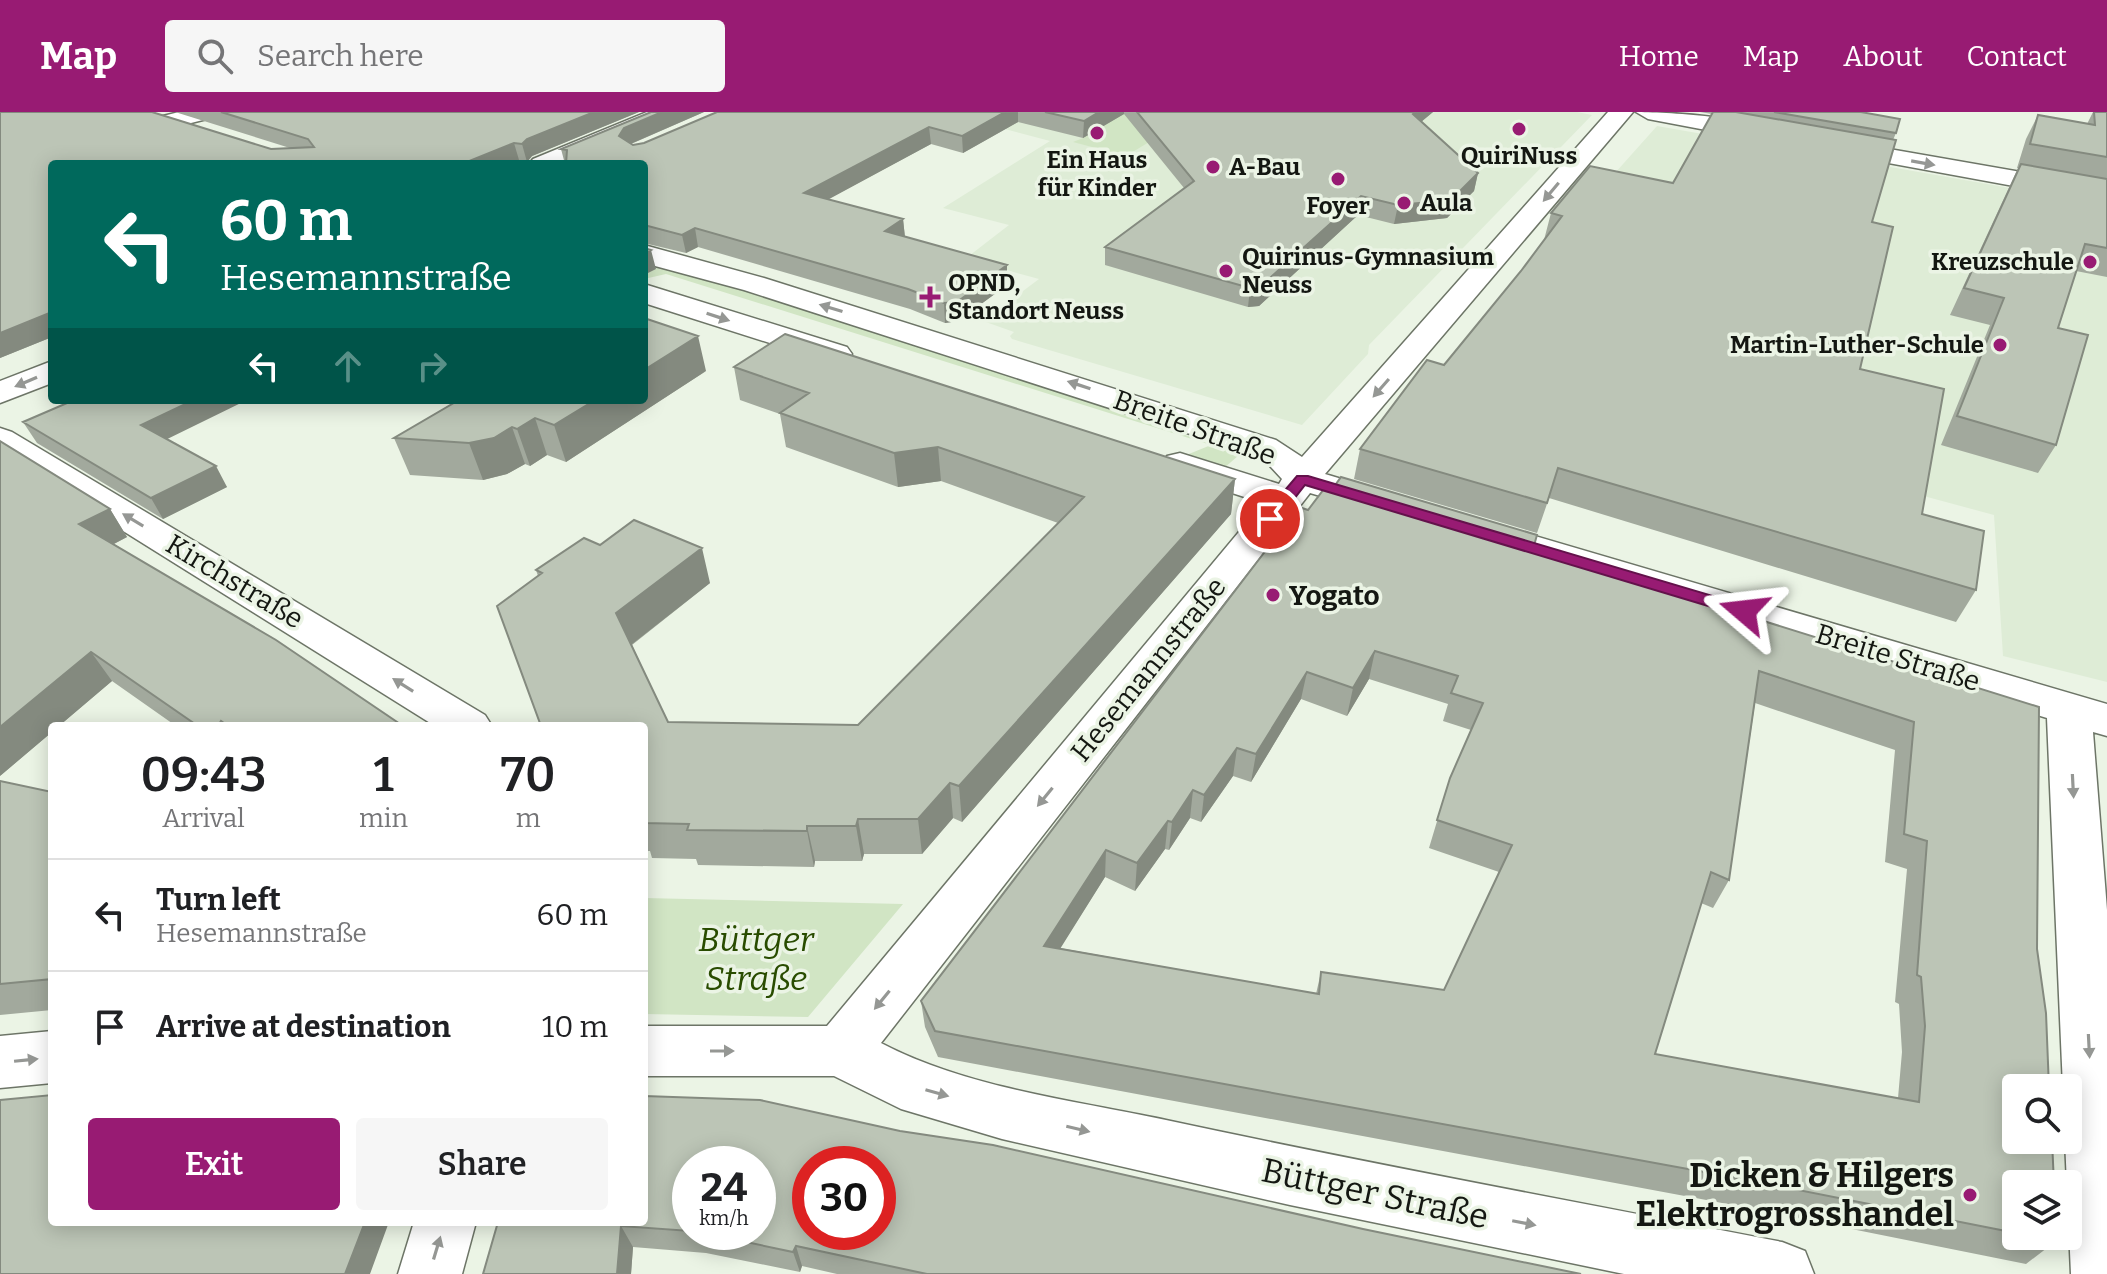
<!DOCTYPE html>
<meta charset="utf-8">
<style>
body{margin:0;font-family:Bitter,serif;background:#f6f6f6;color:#202124;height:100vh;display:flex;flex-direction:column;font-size:30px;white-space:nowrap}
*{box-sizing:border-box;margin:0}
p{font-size:26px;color:#757577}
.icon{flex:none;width:44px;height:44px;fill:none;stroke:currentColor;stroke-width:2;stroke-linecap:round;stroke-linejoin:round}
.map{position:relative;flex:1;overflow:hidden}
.details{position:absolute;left:48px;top:610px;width:600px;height:504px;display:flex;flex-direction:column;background:#fff;border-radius:8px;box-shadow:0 4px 20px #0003}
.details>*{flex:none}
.guide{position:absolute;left:48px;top:48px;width:600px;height:244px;border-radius:8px;box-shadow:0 4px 20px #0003;background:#00695c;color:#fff;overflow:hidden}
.tools{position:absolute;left:2002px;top:962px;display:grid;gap:16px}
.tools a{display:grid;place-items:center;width:80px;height:80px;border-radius:8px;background:#fff;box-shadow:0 4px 20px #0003;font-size:40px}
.speed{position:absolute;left:672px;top:1034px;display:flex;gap:16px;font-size:40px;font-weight:700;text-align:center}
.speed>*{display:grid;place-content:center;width:104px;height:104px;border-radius:50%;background:#fff;box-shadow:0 4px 20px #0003;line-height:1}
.speed small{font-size:20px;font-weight:400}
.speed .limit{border:12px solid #d22;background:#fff;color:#111}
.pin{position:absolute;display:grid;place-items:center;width:68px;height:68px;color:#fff;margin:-34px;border:4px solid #fff;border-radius:50%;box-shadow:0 2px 8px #0007}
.me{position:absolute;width:88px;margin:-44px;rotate:287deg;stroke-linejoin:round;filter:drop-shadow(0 0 6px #0008)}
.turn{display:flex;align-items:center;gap:28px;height:168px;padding:0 40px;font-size:36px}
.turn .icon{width:104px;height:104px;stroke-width:2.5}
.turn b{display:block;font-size:56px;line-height:68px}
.lanes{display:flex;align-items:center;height:76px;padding:0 40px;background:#0003;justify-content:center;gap:40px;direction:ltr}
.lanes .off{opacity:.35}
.eta{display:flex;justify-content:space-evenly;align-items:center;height:136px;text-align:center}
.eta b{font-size:48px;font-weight:600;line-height:56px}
.action{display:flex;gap:16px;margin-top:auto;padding:16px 40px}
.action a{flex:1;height:92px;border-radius:8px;background:#981b73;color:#fff;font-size:32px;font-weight:600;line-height:92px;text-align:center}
.action a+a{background:#f6f6f6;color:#202124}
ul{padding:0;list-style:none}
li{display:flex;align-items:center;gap:24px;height:112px;padding:0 40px;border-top:2px solid #e0e0e0}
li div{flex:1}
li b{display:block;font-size:30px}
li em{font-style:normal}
header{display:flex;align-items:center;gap:48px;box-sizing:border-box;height:112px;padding:0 40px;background:#981b73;color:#fff}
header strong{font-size:38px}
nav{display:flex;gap:44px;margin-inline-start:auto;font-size:28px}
.search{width:560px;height:72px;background:#f6f6f6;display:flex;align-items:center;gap:20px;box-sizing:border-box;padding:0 28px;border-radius:8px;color:#757577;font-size:30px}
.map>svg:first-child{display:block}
</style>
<header>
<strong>Map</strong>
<div class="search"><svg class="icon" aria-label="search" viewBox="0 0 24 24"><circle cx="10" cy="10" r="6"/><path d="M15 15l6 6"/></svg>Search here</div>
<nav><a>Home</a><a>Map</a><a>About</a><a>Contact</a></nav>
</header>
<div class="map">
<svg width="2107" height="1162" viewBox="0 0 2107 1162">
<rect width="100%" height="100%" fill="#ebf4e5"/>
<path fill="#deecd6" d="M970,0H1577L1592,3L1369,233L1368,242L1302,313L1012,227L1010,224L1014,220L983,209L1039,167L965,147L1009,113L943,96L1050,29L960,5Z
M1657,14L2107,93V570L2003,544L1994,403L1820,356L1615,61Z"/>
<path fill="#d1e5c4" d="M1100,0H1192L1197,1L1126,44L1073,30L1083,26Z
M644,152L726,172L1067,279L1239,343L1223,357L1184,344L1211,333L666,162L644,167Z
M644,786L903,792L808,905L644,902Z"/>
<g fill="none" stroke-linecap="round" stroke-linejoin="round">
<defs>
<path id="street" d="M179,0H219L215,5L171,16L159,9L163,4Z
M647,0H679L675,5L564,52H529L533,47Z
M1608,0H1633L1325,362L1405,386L1411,394L1405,402L1392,405L1310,381L881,931C967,976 1072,988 1166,1008C1370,1052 1576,1090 1782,1130L1805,1139L1814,1162H1624L1290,1093L1002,1027L901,997L834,964H644V914H827L1263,391L1167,360L1162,352L1167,344L1180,341L1279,372L1282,367L1269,353L1252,342L744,178L644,151V133L764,166L1276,328L1302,345Z
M1636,0C1660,0 1764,5 1776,22L1764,29L1648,7Z
M1832,27L2107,75V91L1823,39L1820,34Z
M644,172L847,235L852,242L847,249L836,252L644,191Z
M52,249V271L0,291V269Z
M0,316L12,320L485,603L492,614H435L0,342Z
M1477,407L2107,592V624L2093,620L2107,798V1162H2071L2065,1028H2068V976H2063L2047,606L1463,427L1458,419L1463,411Z
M52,919V971L0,976V924Z
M414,1110H476L462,1162H398Z"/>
</defs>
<use href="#street" stroke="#6d7567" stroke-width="3"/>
<use href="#street" fill="#fff" fill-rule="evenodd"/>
</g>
<path fill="#a2a99d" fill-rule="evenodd" d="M0,0L271,37L290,36L175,0H639L532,44L527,50L519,48L52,52V225L0,246Z
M651,0H704L631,32L633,33L644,31L717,0H1433L1421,10L1478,61L1474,79L1447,106L1394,112L1358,103L1259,194L1248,195L1105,153V135L1184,76L1124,2L1083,26L1018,10L963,41L931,32L828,87L903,107L905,125L1007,153V173L958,209L945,211L910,197L698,135L686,141L644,131V52H565L561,37Z
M1700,0H1861L1896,21L1893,28L1872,110L1860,257L1922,402L1976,478L1956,510L1549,386L1537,421L1354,367L1360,337L1444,253L1521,159L1544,128L1551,101L1673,71L1712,2Z
M2093,0H2107V165L2076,159L2058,216L2056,333L2038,361L1941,333L1990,213L1950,203L2018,56H2017L2026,27L2038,3L2087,12Z
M734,255L1235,367L1231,402L962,710L953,706L922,742H864L862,749H815L814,755L698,753L696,747L652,746L650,739H644V614L538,464L536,458L600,433L710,471L632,533L668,610L858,613L1058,411L941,369L898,375L786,335L780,302L740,288Z
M706,259L566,350L547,343L530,354L525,352L507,362L483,368L410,363L394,326L458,288H644Z
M23,310L167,327L227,375L163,407L37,331Z
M110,397L127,425L114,432L403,614H176L112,569L0,664Z
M1308,398L1533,437L2039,595L2016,1072V1124H2056V1129L2026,1152L1717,1090L938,945L925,915L921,889ZM1369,567L1448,592L1443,609L1471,618L1450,666L1429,736L1499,760L1444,878L1321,860L1316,882L1060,836L1105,765L1135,779L1165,737L1169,738L1190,706L1201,710L1233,664L1251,670L1301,587L1347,604ZM1755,591L1895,638L1885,750L1907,757L1895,890L1899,892L1902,940L1898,986L1655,942L1701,791L1713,796L1729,768Z
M0,669L52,680V898L0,903Z
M644,984L760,988L900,1019L993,1033L1363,1117L1581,1162H837L802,1154L800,1160L706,1141L633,1135L631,1162H483L498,1110H644ZM690,1052H758V1120H690ZM810,1052H878V1120H810Z"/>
<path fill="#848a7f" d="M594,0H639L532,44L527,50L522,32L527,27Z
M662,0H704L628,33L619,24L624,16Z
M1005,0H1018V10L963,41L962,24Z
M1099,0H1124V2L1083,26L1084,9Z
M1416,0H1433L1410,19L1413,2Z
M929,15L931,32L807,99L804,81Z
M514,31L519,48L510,52H462Z
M1478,61L1474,79L1447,106L1394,112L1398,93Z
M1361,84L1358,103L1259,194L1248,195L1250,176Z
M903,107L905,126L885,119Z
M695,116L698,135L686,141L682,123Z
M651,138L656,157L644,163V142Z
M1007,153V173L958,209L945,211L944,191Z
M52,200V225L0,246V221Z
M698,224L706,259L566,350L554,313L595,288H644V258Z
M194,288H247L153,334L141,313Z
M535,306L547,343L530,354L517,317Z
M512,315L525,352L507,362L483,368L469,331Z
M938,335L941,369L898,375L894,341Z
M216,354L227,375L163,407L151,386Z
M1235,367L1231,402L962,710L959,674Z
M110,397L127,425L98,440L79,412Z
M702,436L710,471L627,536L616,501Z
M1375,539L1369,567L1347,604L1353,576Z
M91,540L112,569L59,614H52V620L0,664V615Z
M1307,560L1301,587L1251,670L1256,642Z
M1237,636L1233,664L1201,710L1204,683Z
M950,671L953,706L922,742L918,707Z
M1193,678L1190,706L1169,738L1172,710Z
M858,707L864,742L862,749L856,714Z
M1168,709L1165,737L1135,779L1137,751Z
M807,714L815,749L814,755L807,719Z
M1106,738L1105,765L1045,861L1044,834Z
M365,1110H389L370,1162H345Z
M621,1114L633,1135L631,1162H617Z
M796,1134L802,1154L800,1160L793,1140Z"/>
<path fill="#bcc5b6" stroke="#848a7f" stroke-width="2" fill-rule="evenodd" d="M0,0H152L271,37L314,35L308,27L221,0H594L527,27L522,32L514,31L462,52H52V200L0,221Z
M651,0H662L624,16L619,24L633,33L644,31L717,0H1005L962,24L929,15L804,81L903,107L885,119L1007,153L957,190L944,191L908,177L695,116L682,123L644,113V52H566L567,38L561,37Z
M1045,0H1099L1084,9Z
M1137,0H1416L1413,2L1478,61L1451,88L1398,93L1361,84L1261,174L1250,176L1105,135L1194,69Z
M1713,0H1736L1896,28L1872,110L1893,115L1860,257L1944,277L1922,402L1984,419L1976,478L1558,356L1547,391L1360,337L1427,248L1444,253L1521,159L1562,104L1551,101L1590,54L1673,71Z
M1774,0H1861L1900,7L1896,21Z
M2094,0H2107V45L2030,32L2038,3L2095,13Z
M2021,52L2107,67V136L2085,132L2058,216L2088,223L2056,333L1957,304L2004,186L1964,176Z
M644,136L651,138L644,142Z
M644,206L698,224L644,258Z
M785,222L1235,367L959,674L950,671L918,707H858L856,714H807V719L687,718L689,712L644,711V614H541L497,494L542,461L536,458L584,426L600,433L634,408L702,436L616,501L668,610L858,613L1084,385L938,335L894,341L780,301L809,281L734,255Z
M74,288H194L141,313L216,354L151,386L23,310Z
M459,288H595L554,313L535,306L517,317L512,315L494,326L469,331L394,326Z
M0,329L110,397L79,412L276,528L403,614H228L221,609L218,614H198L91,540L0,615Z
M1341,365L1537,423L1533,437L2039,595L2037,837L2046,901L2049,976H2016V1028H2052L2054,1072H2016V1121L1737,1066L935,919L921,889L1299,395L1308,398L1324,377L1331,379ZM1375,539L1458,564L1451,581L1483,591L1450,666L1437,708L1512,733L1444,878L1321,860L1319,882L1044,834L1106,738L1137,751L1168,709L1172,710L1193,678L1204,683L1237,636L1256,642L1307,560L1353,576ZM1759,559L1914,610L1904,722L1927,729L1917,863L1921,865L1925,914L1919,990L1655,942L1711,760L1729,768Z
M0,669L52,680V867L0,872Z
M52,983V1110H365L345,1162H0V988Z
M644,984L760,988L900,1019L993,1033L1363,1117L1581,1162H927L796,1134L793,1140L699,1120H758V1052H690V1119L621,1114L617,1162H483L498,1110H644ZM810,1052H878V1120H810Z
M2032,1124H2056V1129Z"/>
<defs><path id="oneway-solid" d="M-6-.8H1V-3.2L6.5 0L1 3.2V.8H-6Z" transform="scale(2)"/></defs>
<g fill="#959794">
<use href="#oneway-solid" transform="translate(1923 51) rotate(10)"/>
<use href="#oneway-solid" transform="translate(1551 80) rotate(130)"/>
<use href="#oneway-solid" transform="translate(831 196) rotate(-163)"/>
<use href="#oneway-solid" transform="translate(718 205) rotate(18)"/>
<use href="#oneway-solid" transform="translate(26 270) rotate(157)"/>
<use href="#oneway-solid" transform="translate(1079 273) rotate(-162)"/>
<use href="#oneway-solid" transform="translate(1381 276) rotate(131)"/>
<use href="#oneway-solid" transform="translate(133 408) rotate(-149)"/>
<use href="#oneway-solid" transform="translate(403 573) rotate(-148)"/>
<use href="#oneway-solid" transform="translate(2073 674) rotate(87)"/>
<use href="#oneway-solid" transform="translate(1045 685) rotate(129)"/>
<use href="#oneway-solid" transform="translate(882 888) rotate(129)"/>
<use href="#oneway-solid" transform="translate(2089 934) rotate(87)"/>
<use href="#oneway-solid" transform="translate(722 939)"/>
<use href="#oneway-solid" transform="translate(26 948) rotate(-6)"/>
<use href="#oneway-solid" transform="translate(937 981) rotate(16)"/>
<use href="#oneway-solid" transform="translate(1078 1017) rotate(13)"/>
<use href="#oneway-solid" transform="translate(1524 1111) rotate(11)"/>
<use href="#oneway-solid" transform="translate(437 1136) rotate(-73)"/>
</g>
<path fill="#981b73" stroke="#63124b" stroke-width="2" d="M1297,364H1308L1750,495L1753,499L1750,503H1738L1305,373L1276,410H1264V403Z"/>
<g fill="#981b73" stroke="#ebf4e5" stroke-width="3">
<circle cx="1519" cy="17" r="8"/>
<circle cx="1097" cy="21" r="8"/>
<circle cx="1213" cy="55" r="8"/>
<circle cx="1338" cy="67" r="8"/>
<circle cx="1404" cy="91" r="8"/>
<circle cx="2090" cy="150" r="8"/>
<circle cx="1226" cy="159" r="8"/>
<path d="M926 173h8v8h8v8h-8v8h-8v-8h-8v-8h8z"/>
<circle cx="2000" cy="233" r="8"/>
<circle cx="1273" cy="483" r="8"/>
<circle cx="1970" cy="1083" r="8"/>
</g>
<g text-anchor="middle" stroke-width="7" stroke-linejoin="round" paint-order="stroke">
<g font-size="24" font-weight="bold" fill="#141712" stroke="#ebf4e5" text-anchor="start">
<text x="1519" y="52" text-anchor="middle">QuiriNuss</text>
<text x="1097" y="56" text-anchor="middle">Ein Haus<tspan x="1097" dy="28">für Kinder</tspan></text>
<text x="1229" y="63">A-Bau</text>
<text x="1420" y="99">Aula</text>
<text x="1338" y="102" text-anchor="middle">Foyer</text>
<text x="1242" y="153">Quirinus-Gymnasium<tspan x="1242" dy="28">Neuss</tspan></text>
<text x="2074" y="158" text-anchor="end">Kreuzschule</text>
<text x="948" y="179">OPND,<tspan x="948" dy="28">Standort Neuss</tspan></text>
<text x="1984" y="241" text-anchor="end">Martin-Luther-Schule</text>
</g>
<g font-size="28" fill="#141712" stroke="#ebf4e5">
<text transform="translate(1195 315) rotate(20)" y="10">Breite Straße</text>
<text transform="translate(235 469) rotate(31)" y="10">Kirchstraße</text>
<text transform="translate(1898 545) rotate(17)" y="10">Breite Straße</text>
<text transform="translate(1148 557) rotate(-51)" y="10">Hesemannstraße</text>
</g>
<g font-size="28" font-weight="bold" fill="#141712" stroke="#ebf4e5" text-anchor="start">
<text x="1289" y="493">Yogato</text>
</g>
<g font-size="34" font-style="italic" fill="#294c00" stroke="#ebf4e5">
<text x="756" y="839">Büttger<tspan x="756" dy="39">Straße</tspan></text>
</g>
<g font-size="34" font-weight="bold" fill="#141712" stroke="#ebf4e5" text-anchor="end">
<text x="1954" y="1075">Dicken &amp; Hilgers<tspan x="1954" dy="39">Elektrogrosshandel</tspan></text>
</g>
<g font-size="34" fill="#141712" stroke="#ebf4e5">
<text transform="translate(1375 1081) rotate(12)" y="12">Büttger Straße</text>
</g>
</g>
</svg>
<div class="tools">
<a><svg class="icon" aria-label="search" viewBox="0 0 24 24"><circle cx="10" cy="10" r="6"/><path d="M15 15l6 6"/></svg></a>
<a><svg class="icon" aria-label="layers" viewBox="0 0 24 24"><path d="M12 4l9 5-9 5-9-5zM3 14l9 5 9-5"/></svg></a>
</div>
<div class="speed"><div>24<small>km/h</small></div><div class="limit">30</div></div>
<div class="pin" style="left:1270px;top:407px;background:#d93025"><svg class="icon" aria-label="arrive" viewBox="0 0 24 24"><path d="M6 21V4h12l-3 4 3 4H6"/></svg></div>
<svg class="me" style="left:1744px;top:499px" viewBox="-20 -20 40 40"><path d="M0-17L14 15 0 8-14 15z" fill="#981b73" stroke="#fff" stroke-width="4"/></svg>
<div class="guide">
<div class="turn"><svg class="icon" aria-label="left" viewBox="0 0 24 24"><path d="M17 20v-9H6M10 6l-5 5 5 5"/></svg><div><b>60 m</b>Hesemannstraße</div></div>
<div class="lanes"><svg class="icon" aria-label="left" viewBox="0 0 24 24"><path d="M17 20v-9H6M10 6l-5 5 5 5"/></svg><svg class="icon off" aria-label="ahead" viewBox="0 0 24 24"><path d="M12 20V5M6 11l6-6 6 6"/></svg><svg class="icon off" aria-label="right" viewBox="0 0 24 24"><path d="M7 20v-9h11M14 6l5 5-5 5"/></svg></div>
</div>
<section class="details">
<div class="eta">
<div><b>09:43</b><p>Arrival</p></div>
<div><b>1</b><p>min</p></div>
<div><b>70</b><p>m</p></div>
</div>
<ul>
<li><svg class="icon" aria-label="left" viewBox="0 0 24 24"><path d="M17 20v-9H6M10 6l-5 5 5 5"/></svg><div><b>Turn left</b><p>Hesemannstraße</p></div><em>60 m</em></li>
<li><svg class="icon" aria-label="arrive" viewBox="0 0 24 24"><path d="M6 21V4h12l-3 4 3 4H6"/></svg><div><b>Arrive at destination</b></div><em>10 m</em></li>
</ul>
<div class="action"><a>Exit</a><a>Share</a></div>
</section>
</div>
